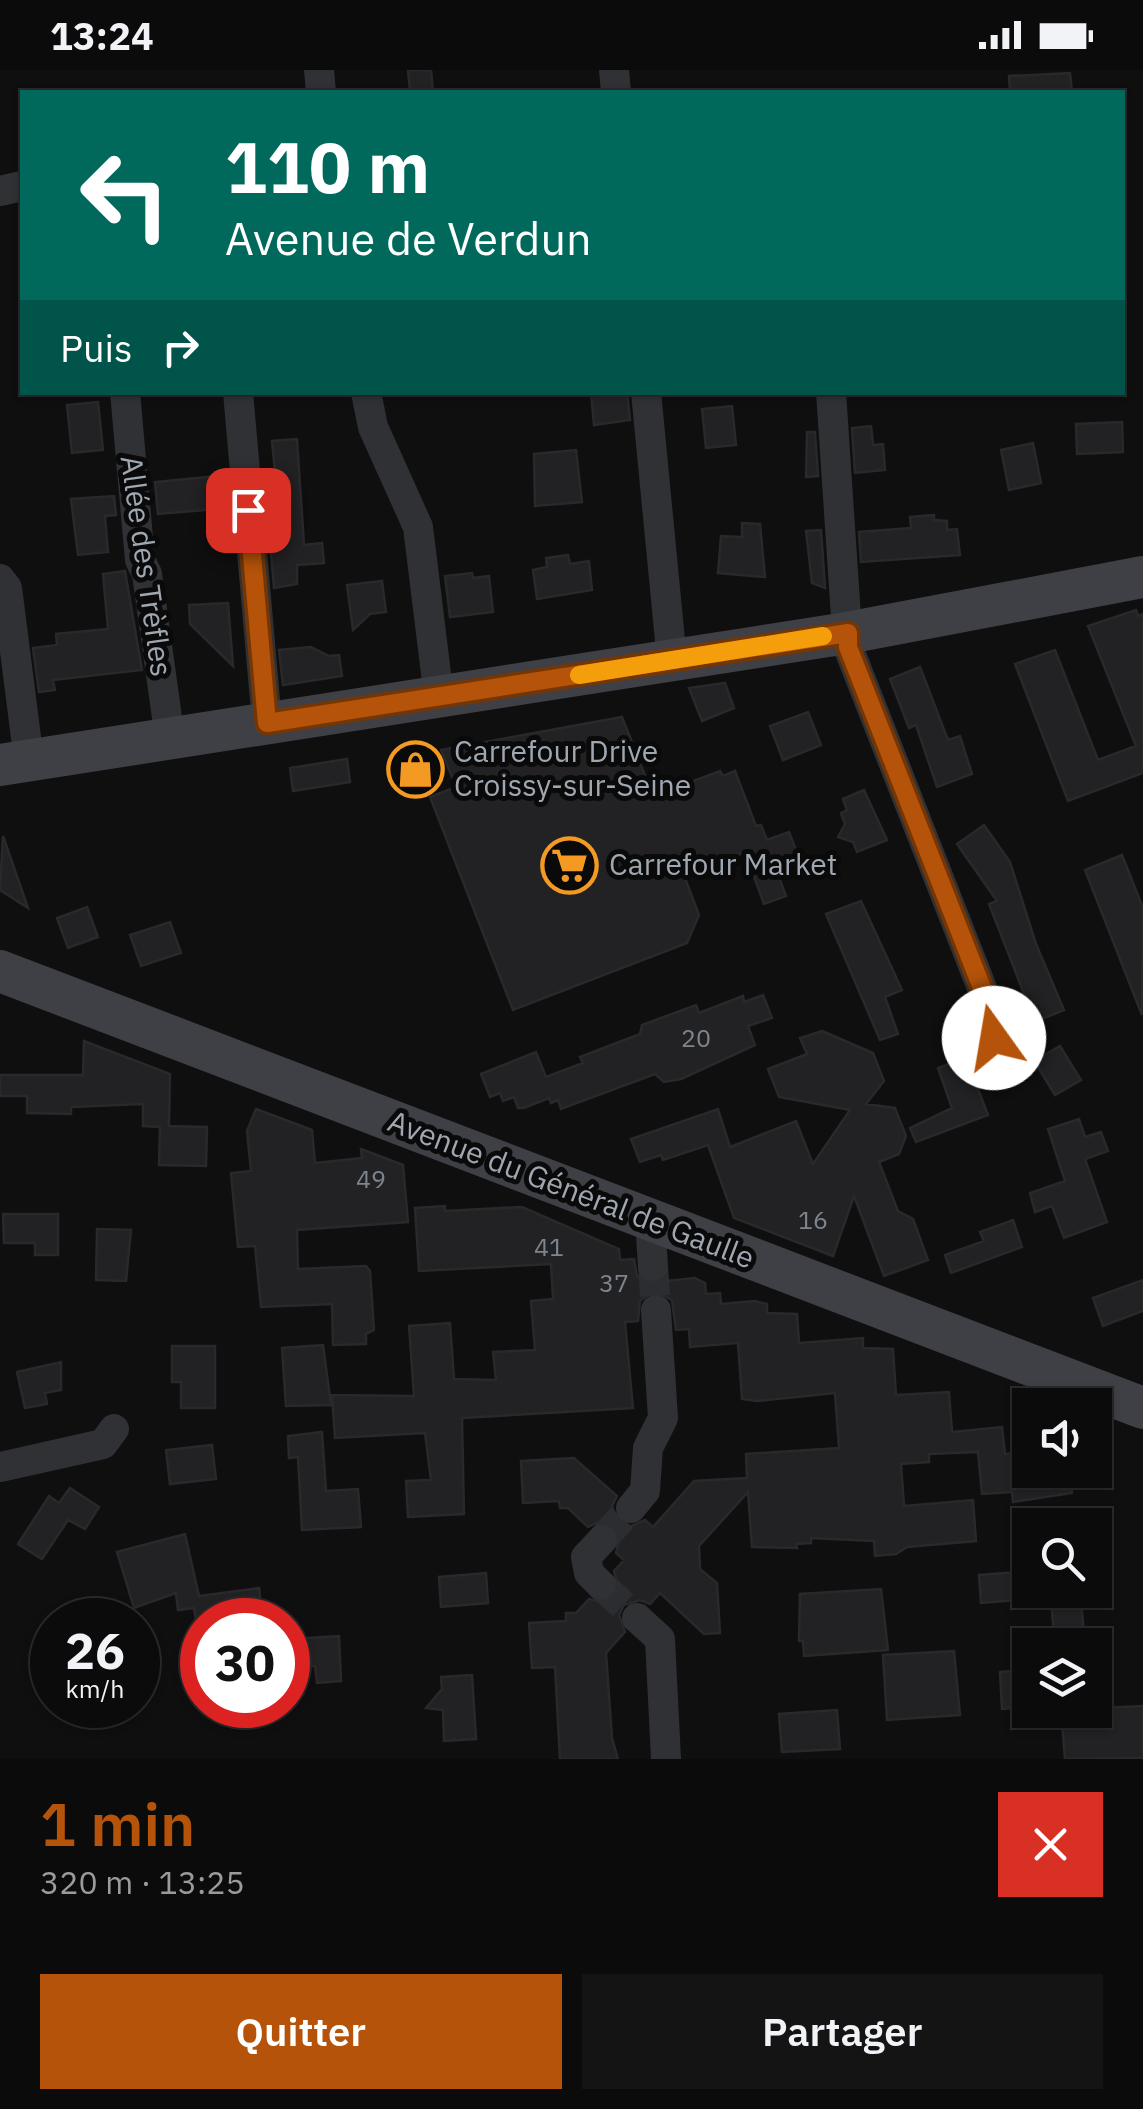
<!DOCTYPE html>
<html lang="fr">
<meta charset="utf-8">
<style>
body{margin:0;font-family:"IBM Plex Sans",sans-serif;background:#141415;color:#f1f3f6;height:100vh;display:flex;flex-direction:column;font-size:38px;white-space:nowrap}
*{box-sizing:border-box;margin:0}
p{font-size:32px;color:#9a9b9d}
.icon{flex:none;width:55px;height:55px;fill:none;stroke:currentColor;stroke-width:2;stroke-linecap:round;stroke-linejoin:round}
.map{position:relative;height:1689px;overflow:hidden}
.details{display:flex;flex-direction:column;background:#0b0b0c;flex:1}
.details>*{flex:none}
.top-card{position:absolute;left:20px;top:20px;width:1105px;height:305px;border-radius:0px;box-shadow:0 2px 8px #0004,0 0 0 2px #2b2b2d;background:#00695c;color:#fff;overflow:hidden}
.tools{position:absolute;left:1012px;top:1318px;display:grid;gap:20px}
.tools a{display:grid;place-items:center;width:100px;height:100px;border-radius:0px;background:#0b0b0c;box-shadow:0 2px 8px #0004,0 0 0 2px #2b2b2d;font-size:50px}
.speed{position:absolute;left:30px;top:1528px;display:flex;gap:20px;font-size:50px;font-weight:700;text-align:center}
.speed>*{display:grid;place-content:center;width:130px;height:130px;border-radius:50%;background:#0b0b0c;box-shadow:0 2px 8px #0004,0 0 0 2px #2b2b2d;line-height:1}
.speed small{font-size:25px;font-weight:400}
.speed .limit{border:15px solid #d22;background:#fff;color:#111}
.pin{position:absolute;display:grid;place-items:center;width:85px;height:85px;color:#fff;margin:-42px;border-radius:20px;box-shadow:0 5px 15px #0006}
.me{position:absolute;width:110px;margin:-55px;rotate:347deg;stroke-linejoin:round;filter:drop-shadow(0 0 8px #0008)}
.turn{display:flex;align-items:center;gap:35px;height:210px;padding:0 40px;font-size:45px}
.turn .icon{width:130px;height:130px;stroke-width:2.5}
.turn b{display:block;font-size:70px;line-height:85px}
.then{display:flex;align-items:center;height:95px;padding:0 40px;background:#0003;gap:20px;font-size:38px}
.round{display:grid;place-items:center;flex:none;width:105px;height:105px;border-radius:0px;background:#141415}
.head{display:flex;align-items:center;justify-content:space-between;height:170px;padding:0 40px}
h1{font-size:60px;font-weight:600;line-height:75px;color:#b45309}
.primary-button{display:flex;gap:20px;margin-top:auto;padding:20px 40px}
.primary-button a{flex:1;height:115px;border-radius:0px;background:#b45309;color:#fff;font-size:40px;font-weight:600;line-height:115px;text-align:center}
.primary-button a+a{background:#141415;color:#f1f3f6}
.status{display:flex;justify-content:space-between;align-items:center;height:70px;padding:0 50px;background:#0b0b0c;direction:ltr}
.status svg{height:28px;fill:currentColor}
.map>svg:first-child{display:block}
</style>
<div class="status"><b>13:24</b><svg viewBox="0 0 49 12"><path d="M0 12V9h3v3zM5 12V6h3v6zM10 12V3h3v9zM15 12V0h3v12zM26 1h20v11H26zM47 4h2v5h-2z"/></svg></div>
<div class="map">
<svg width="1143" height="1689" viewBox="0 0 1143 1689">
<rect width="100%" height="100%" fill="#0f0f10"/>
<path fill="#222224" stroke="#29292c" stroke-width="2.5" d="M408,0H431L433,22H410Z
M1070,3L1072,22H1010L1009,6Z
M591,322H627L630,350L594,355Z
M98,332L103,380L72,383L67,335Z
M732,336L736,375L706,378L702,339Z
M1122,352L1123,382L1077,384L1076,354Z
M871,356L873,375L883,374L885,400L855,403L852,358Z
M807,362H815L818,406L806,407Z
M297,369L304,475L322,473L324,493L297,495V514L274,518L264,403L275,402L272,371Z
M1033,373L1041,413L1009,420L1001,380Z
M576,380L582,432L535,436L534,384Z
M226,405L229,438L158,444L155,412Z
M114,426L116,445L105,446L108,482L78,485L71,429Z
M934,445V450L947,451V460L957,459L960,485L861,492L859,462L911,458L910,447Z
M742,453L760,454L765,507L718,503L721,466L742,467Z
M821,460L825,518L812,513L806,461Z
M568,485L570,494L589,491L592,520L537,529L533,500L547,497L546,488Z
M125,501L142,600L53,610L55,620L39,622L33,578L57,575L56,564L108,559L103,504Z
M472,503L473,508L489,506L493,542L450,547L445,506Z
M382,511L386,542L370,544L353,560L347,515Z
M228,533L230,558L233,596L190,554L189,535Z
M1136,540L1138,546L1143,544V703L1068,731L1015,594L1055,580L1098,690L1136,676L1088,556Z
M311,577L329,586L339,585L342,606L283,615L279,580Z
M920,597L948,670L960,666L972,704L937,717L916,655L909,658L890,609Z
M725,613L734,638L702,651L689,618Z
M808,642L821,675L783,690L770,656Z
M622,647L653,726L720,701L723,706L735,701L756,756L761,755L767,770L789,762L798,785L774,794L786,826L764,834L745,782L685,808L699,845L687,873L513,940L430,727L456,717L441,680Z
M347,689L350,712L293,721L290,698Z
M864,720L887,770L857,782L853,772L838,767L845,754L841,743L847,740L843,729Z
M984,755L1010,792L1036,874L1064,940L1035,952L989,834L997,831L957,774Z
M3,766L28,838L0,820Z
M1122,785L1143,838L1142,945L1085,800Z
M861,831L902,920L885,927L898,964L880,970L826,844Z
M87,837L98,867L68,878L57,848Z
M170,852L181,883L141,896L130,865Z
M763,925L772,948L748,956L755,975L681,1009L664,1012L655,1004L561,1039L558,1030L551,1033L549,1028L524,1038H518L514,1027L503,1031L500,1023L490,1027L481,1004L536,982L546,1007L583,993L580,987L640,964L642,955L696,935L699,943L743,926L744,932Z
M822,961L873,983L884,1011L866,1034L895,1038L906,1066L899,1084L879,1092L898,1141L913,1149L928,1190L884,1206L854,1126L833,1186L734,1148L708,1075L663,1090L661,1085L640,1092L631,1069L718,1039L730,1077L796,1051L813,1094L850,1040L779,1027L768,999L807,984L800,968Z
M84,971L170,1004L169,1056L207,1057L206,1096L159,1095L160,1057L143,1056V1034L71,1037V1044L27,1043V1026H0V1005H83Z
M1060,976L1081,1010L1055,1025L1034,991Z
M966,988L988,1045L916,1072L910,1058L952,1038L938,998Z
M256,1039L312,1060L315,1093L362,1088L361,1079L403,1095L408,1152L297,1160L298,1199L366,1196L370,1201L374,1260L366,1264V1274L333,1275L332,1234L261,1237L255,1176L238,1177L231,1103L251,1101L247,1061Z
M1079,1049L1085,1067L1101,1062L1108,1081L1085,1089L1107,1152L1064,1168L1052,1136L1035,1142L1030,1123L1065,1111L1048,1059Z
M445,1136V1141L522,1137L619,1179L620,1190L634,1189L637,1206L646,1213L695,1208L705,1213L706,1224L720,1223L721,1234L755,1231L767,1234V1243L797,1244L799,1273L863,1268V1278L893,1279L896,1325L949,1322L952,1362L1002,1357L1005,1384L1026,1382L1027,1400H1070L1072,1423L1013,1432L1012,1422L982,1424L978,1382L929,1384V1392L901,1394L904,1436L973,1430L976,1471L907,1477L896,1484L875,1486L874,1471L811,1468V1473L796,1474L797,1478L752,1477L748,1422L699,1476L700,1499L717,1513L720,1563L704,1564L660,1523L650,1534L640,1530L624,1535L619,1545L625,1562L606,1583L612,1668L618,1689H560L555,1597L532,1598L529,1553L566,1551V1543H576L589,1529L605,1533L613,1529L619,1519L614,1501L624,1490L616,1483L620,1466L614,1456L598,1452L588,1457L568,1438H560L559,1431L523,1433L521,1391L574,1388L617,1426L612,1436L618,1452L629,1457L645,1450L653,1457L694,1411L747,1408L746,1384L839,1378L835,1323L757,1331L742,1329L738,1273L690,1277L689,1259L676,1260L672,1230L654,1221L640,1231L638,1251L625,1252L633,1338L462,1348L464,1444L408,1447L406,1411L431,1410L425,1363L335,1368L332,1325L414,1326L409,1256L450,1253L454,1309L496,1310L493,1282L535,1280L531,1231L553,1229L551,1194L419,1201L415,1138Z
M3,1144H58V1185H35V1173H4Z
M1013,1150L1022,1177L951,1203L945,1185L984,1171L980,1162Z
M97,1159L131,1160L126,1211L96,1210Z
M1143,1210V1241L1103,1256L1093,1228Z
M323,1275L331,1335L286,1336L282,1278Z
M172,1276H215V1338H181V1312H172Z
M61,1292V1320L45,1323L47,1334L25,1338L17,1302Z
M322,1362L326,1421L358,1419L361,1457L302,1460L298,1387L289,1388L288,1366Z
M212,1375L216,1409L170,1414L166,1380Z
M70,1418L99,1437L85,1459L68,1450L42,1489L18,1474L49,1426L59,1433Z
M185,1464L199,1526L259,1518L263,1550H196L194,1538L178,1540L176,1523L134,1538L117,1482Z
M1030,1501V1529L981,1533L979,1505Z
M486,1503L488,1533L441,1537L439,1507Z
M881,1519L888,1580L804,1586L803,1571H799L800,1524Z
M1050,1520H1080L1085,1575H1055Z
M339,1566L341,1611L317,1613L315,1596L293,1598L291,1569Z
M954,1581L960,1645L887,1650L883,1585Z
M1030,1599V1637L1002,1639L1000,1602Z
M472,1605L476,1669L444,1671L443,1640L426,1638L442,1619L441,1607Z
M1143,1636V1688L1065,1689L1061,1640Z
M837,1640L840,1679L782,1682L779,1644Z"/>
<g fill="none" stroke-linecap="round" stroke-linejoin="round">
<path stroke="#2c2d30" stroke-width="30" stroke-dasharray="30 15" stroke-linecap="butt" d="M653,1196L656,1240
M602,1470L631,1438
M601,1515L637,1548"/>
<path stroke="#303135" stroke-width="30" d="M319,0L321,22
M614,0L616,22
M0,121L22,116
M125,322L140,490L147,504L170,669
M238,322L267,653
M366,322L373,357L418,457L439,628
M646,322L672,591
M831,322L848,577L993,946L994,968
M0,509L7,518L29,691
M650,1150L653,1196
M0,1397L103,1374L114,1359
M631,1438L645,1421L648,1378L663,1348L656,1240
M601,1515L589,1503L586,1487L602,1470
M637,1548L660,1569L666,1689"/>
<path stroke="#3e4045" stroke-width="42" d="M0,695L847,563L1143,507
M0,901L1143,1338"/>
</g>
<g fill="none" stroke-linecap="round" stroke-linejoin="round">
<defs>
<path id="route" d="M248,440L267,653L848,563V577L993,946L994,968"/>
</defs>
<use href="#route" stroke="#753606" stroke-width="25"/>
<use href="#route" stroke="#b45309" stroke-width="18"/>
<path stroke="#f59e0b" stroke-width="18" d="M579,605L823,566"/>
</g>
<defs>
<symbol id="shop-ring" viewBox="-11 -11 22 22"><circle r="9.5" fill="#0a0a0b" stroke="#f49a23" stroke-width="1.5"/><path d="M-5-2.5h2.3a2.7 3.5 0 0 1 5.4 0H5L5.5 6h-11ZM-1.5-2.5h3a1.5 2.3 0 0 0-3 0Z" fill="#f49a23"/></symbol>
<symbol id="supermarket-ring" viewBox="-11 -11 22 22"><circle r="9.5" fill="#0a0a0b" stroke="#f49a23" stroke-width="1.5"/><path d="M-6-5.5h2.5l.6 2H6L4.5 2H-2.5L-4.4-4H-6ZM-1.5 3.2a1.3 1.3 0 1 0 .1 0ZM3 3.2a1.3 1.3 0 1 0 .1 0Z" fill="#f49a23"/></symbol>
</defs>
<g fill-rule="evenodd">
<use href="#shop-ring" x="384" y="668" width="63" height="63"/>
<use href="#supermarket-ring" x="538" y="764" width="63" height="63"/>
</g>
<g text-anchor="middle" stroke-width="10" stroke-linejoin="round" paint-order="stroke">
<g font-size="25" fill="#7f858d">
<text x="696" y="977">20</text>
<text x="371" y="1118">49</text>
<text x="813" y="1159">16</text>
<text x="549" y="1186">41</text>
<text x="614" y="1222">37</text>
</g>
<g font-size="30" fill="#9fa7b1" stroke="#0a0a0b">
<text transform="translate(146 496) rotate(82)" y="10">Allée des Trèfles</text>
<text transform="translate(571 1120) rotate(21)" y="10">Avenue du Général de Gaulle</text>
</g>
<g font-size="30" fill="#9fa7b1" stroke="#0a0a0b" text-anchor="start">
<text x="454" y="692">Carrefour Drive<tspan x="454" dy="34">Croissy-sur-Seine</tspan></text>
<text x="609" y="805">Carrefour Market</text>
</g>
</g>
</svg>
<div class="tools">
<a><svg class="icon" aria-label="sound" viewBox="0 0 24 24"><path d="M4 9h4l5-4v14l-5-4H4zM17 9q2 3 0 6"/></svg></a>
<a><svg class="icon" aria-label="search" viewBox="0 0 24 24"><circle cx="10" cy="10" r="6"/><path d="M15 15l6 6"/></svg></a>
<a><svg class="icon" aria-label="layers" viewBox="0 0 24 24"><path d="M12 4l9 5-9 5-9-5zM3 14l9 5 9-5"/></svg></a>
</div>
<div class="speed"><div>26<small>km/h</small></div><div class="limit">30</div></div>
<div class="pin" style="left:248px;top:440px;background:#d93025"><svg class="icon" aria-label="arrive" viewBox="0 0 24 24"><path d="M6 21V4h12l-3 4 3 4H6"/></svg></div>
<svg class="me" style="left:994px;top:968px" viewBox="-20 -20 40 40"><circle r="19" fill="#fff"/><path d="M0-13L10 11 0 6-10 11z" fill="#b45309"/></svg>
<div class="top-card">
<div class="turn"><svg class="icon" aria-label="left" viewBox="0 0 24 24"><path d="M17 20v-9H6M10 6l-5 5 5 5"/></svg><div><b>110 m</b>Avenue de Verdun</div></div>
<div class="then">Puis<svg class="icon" aria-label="right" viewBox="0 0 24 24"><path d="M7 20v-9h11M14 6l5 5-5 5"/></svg></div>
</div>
</div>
<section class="details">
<div class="head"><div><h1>1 min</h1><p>320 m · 13:25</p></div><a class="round" style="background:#d93025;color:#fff"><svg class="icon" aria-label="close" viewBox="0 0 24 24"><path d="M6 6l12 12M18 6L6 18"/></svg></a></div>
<div class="primary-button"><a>Quitter</a><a>Partager</a></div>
</section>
